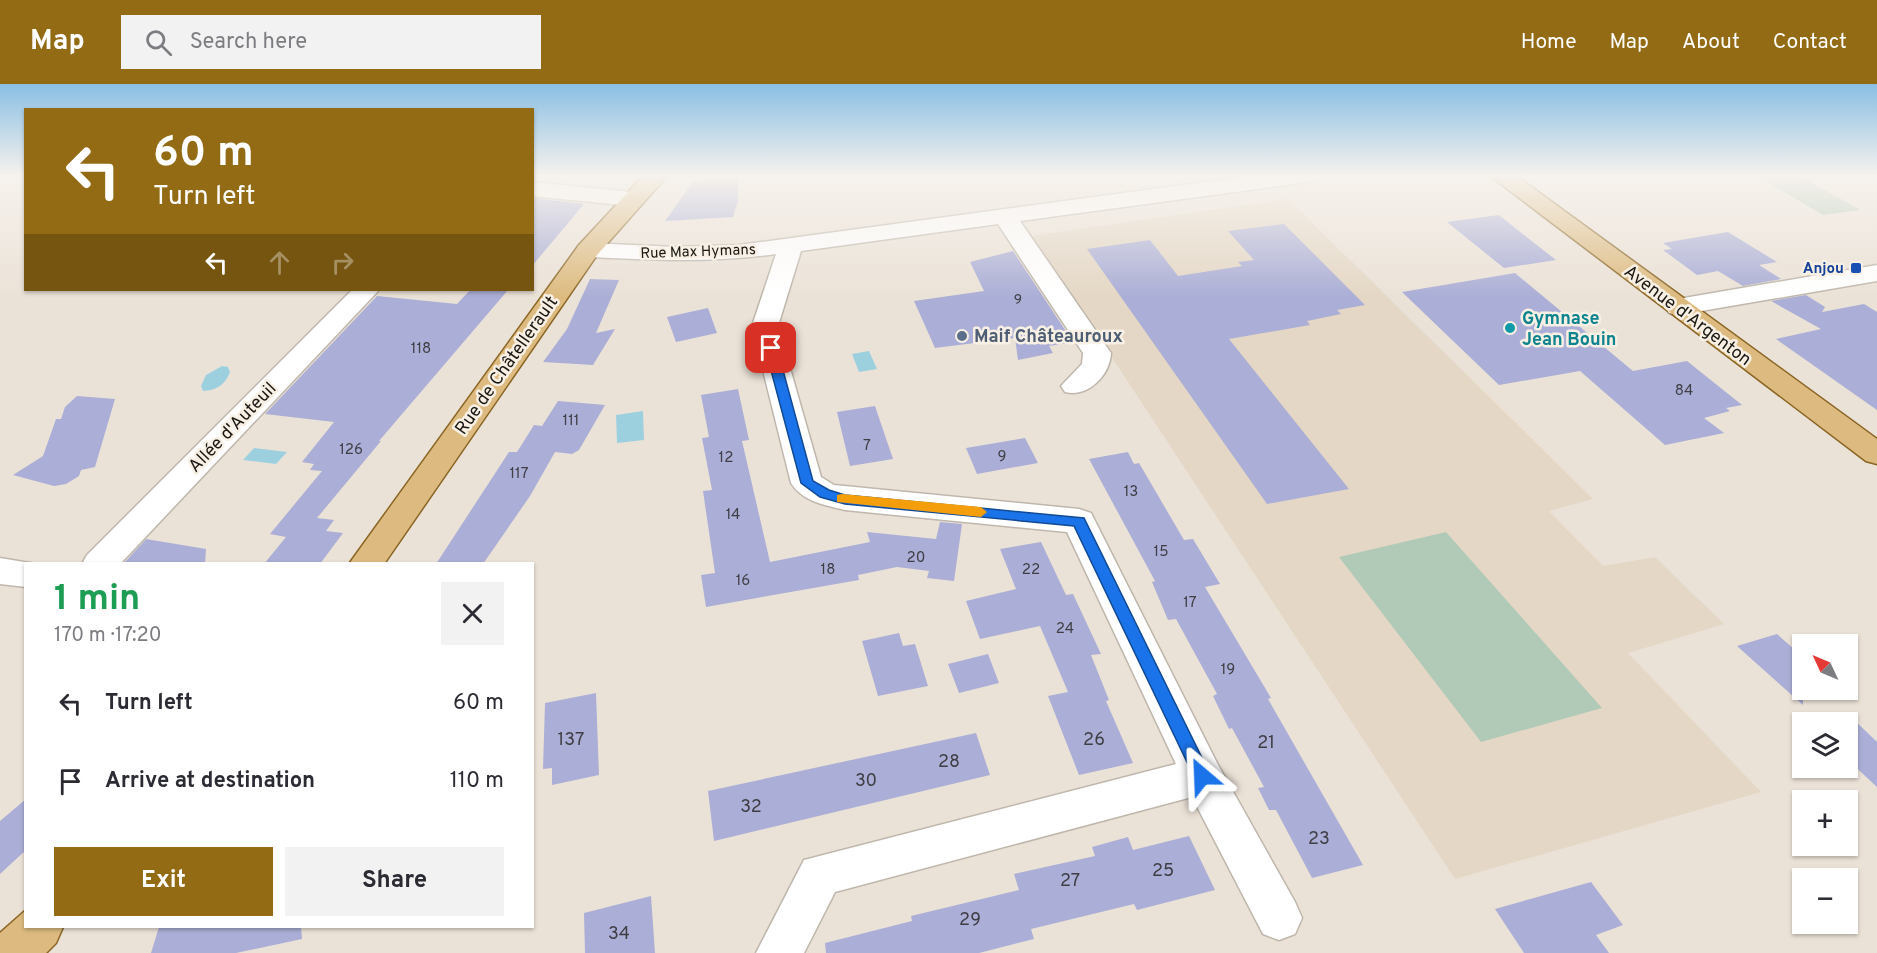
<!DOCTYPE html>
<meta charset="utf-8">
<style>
body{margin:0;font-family:Overpass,sans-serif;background:#f2f2f3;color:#2b2b33;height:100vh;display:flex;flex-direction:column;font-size:22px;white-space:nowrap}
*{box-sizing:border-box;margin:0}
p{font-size:20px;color:#7c7c81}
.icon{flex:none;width:33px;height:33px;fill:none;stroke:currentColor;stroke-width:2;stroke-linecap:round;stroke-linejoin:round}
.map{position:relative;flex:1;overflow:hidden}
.panel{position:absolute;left:24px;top:478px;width:510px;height:366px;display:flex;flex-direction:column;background:#fff;border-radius:0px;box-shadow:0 2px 4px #0004}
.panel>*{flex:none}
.guide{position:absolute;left:24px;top:24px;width:510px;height:183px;border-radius:0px;box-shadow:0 2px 4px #0004;background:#936b14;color:#fff;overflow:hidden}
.needle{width:39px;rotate:314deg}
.buttons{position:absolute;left:1792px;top:550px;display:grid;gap:12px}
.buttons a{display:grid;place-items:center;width:66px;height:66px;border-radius:0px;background:#fff;box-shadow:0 2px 4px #0004;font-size:30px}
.pin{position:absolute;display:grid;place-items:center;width:51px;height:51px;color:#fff;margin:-26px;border-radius:12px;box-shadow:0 3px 9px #0006}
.me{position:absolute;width:66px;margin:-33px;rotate:334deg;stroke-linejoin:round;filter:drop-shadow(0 0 4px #0008)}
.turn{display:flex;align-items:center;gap:21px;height:126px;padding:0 30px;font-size:27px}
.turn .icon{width:78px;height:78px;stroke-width:2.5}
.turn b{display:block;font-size:42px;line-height:51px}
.lanes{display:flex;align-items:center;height:57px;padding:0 30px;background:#0003;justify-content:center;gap:30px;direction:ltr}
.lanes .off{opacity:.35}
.round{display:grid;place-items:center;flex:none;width:63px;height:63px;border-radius:0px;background:#f2f2f3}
.overview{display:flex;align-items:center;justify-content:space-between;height:102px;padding:0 30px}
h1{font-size:36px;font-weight:700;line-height:45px;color:#1e9e55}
.button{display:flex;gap:12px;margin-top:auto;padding:12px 30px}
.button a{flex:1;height:69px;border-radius:0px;background:#936b14;color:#fff;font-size:24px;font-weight:700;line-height:69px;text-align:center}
.button a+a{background:#f2f2f3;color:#2b2b33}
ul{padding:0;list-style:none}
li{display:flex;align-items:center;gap:18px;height:78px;padding:0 30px}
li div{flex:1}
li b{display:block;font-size:22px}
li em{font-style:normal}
header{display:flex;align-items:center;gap:36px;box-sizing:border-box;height:84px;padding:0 30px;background:#936b14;color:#fff}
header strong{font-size:28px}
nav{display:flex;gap:33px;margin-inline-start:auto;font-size:21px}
.search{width:420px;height:54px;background:#f2f2f3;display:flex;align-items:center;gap:15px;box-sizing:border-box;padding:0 21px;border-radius:0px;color:#7c7c81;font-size:22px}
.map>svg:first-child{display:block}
</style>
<header>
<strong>Map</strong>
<div class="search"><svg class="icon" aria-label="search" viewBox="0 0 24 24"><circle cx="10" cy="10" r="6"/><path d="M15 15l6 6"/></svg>Search here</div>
<nav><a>Home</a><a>Map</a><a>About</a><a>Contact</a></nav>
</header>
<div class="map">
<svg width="1877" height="869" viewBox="0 0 1877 869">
<rect width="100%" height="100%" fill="#ebe2d7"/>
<path fill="#e4d7c5" d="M1288,115L1593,415L1549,427L1603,482L1655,473L1724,540L1628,569L1761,708L1455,795L1032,152Z"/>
<path fill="#b1cab8" d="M1755,91H1799L1860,126L1823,131Z
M1446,448L1602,624L1481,658L1339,473Z"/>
<path fill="#9dd0df" d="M869,267L877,285L859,288L852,270Z
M222,282L228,283L230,288C225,301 217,306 203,307L201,302L206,291Z
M643,327L644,356L617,359L616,331Z
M254,364L287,368L276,380L243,376Z"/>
<path fill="#abaed6" d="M738,93V117L733,133L665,137L693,98Z
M532,114L584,120L532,182Z
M1499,131L1515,144L1556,176L1504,184L1447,138Z
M1284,140L1365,221L1337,226L1341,230L1307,237L1310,241L1229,255L1349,405L1267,420L1087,165L1150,156L1178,192L1242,182L1238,178L1254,176L1228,147Z
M1728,148L1777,178L1759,181L1781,195L1743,202L1718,187L1697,191L1663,166L1672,165L1663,159Z
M1013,167L1073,258L1049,262L1053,269L1018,276L1015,254L935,264L914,217L984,207L970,178Z
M1515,189L1633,287L1687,277L1742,321L1726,324L1730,327L1704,334L1724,349L1665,361L1580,287L1499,301L1402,208Z
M590,195L619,196L596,249L615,245L593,281L543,278L567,245Z
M470,206H508L379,357H381L317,434L334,436L326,447L343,449L320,480H264L286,453L270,450L322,387L310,386L314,380L302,378L334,338L265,330L377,212L457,220Z
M1806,211L1825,223L1822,228L1864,220L1877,228V326L1776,255L1821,245L1771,217Z
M708,224L717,249L676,258L667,233Z
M738,305L749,356L742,357L770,478L870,458L867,448L936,455L940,438L962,440L954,497L927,494L929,487L897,483L858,491L859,496L706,523L701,491L715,489L703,407L712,406L702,354L709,353L701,311Z
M77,312L115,315L95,383L81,386L79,392L66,400L54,402L13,391L43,372L56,335H61L65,323Z
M558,317L605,321L579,366L572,370L555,368L530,412L483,480H436L509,368H517L534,341L542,342Z
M875,322L893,375L850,382L837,328Z
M1025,354L1038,379L977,390L966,364Z
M1128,368L1134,380L1139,379L1184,456L1193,455L1220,500L1205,503L1271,614L1268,615L1363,781L1312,794L1276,726H1269L1258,704L1264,703L1232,644L1229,645L1213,612L1217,610L1176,535L1168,536L1152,498L1155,497L1089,375Z
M146,455L206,465L205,480H123Z
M1041,458L1066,511L1073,510L1101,570L1091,571L1109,616L1106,617L1133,679L1079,691L1048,612L1068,608L1040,542L980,555L966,517L1016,505L1000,465Z
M899,549L903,562L915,560L928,602L878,612L862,557Z
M1777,550L1803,573V621L1737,562Z
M988,570L999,599L959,609L948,580Z
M596,609L599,691L552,701V684L543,685L545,619Z
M1848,630L1877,658V703L1848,676Z
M976,649L990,691L714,757L708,707Z
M26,715V766L0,790V737Z
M1189,752L1215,806L1137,826L1134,820L1031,845L1034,855L979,869H826L825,859L912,837L911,832L1019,806L1014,790L1095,772L1092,763L1128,753L1133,766Z
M1591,798L1623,841L1596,851L1609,869H1524L1495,825Z
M651,812L655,869H585L584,829Z
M159,843H301L302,855L236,869H151Z"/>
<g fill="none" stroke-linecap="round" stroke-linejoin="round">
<defs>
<path id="minor" d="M1257,91H1319L1316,96L1308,98L1020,137L1111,269C1110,291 1088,314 1065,308L1061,302L1082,280L1083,269L998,140L801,167L778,242L821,393L834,401L1079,425L1091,429L1217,679L1295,818L1302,834L1295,850L1279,856L1263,850L1192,713L835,808L804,869H756L804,776L1176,680L1067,448L845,426C825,421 803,418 791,399L752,242L776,170C713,179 651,176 588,173L579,171L576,166L579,161L588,159L676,163L739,161Z
M532,98L632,108L640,110L643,115L640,120L632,122L532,112Z
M1877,181V197L1678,231L1669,229L1665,223L1669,217L1678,215Z
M352,206H379L120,480H82L87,471Z
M0,474L36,480H26V503L0,500Z"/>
<path id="major" d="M644,91H668L597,171L384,480H349L579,161Z
M1489,91H1515L1877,355V380L1866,377Z
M26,826V843H63L56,859L46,869H0V849Z"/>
</defs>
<use href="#minor" stroke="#bfb7ac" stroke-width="3"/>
<use href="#major" stroke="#8a6523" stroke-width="3"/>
<use href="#minor" fill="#fff" fill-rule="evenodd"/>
<use href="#major" fill="#ddbb80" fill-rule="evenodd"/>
</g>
<linearGradient id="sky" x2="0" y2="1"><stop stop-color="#8abfe4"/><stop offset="0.43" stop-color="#f6f2ed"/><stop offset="1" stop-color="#f6f2ed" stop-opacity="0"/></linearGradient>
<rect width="1877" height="213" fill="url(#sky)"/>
<path fill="#1a73e8" stroke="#114b97" stroke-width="1.5" d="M771,261L777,264L813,397L829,406L845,411L1084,434L1208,686L1211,692L1208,697L1202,699L1196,697L1074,442L845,420L820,413L801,399L765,264Z"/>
<path fill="#f59e0b" d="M842,410L981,423L987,428L981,433L837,418V411Z"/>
<rect fill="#1a4fb4" stroke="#f8f0e4" stroke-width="2" x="1850" y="178" width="12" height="12" rx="3"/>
<circle fill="#0f9aa8" stroke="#f8f0e4" stroke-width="2" cx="1510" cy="244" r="6"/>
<circle fill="#5c6f8a" stroke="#f8f0e4" stroke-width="2" cx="962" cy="252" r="6"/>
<g text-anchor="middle" stroke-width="5" stroke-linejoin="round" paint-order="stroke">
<g font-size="14" fill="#3f3e44">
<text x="1018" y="219">9</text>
</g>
<g font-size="15" fill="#1b1914" stroke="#f8f0e4">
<text transform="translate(698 167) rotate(-2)" y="5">Rue Max Hymans</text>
</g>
<g font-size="15" font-weight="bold" fill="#164399" stroke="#f8f0e4" text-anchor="end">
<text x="1844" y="189">Anjou</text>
</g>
<g font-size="15" fill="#3f3e44">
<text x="421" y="269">118</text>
<text x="1684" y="311">84</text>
<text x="571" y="341">111</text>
<text x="867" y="366">7</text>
<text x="351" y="370">126</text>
<text x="1002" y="377">9</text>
<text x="726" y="378">12</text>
<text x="519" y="394">117</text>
<text x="1131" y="412">13</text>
<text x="733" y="435">14</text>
<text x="1161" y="472">15</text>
<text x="916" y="478">20</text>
<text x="828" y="490">18</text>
<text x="1031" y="490">22</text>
<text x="743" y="501">16</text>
<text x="1190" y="523">17</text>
<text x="1065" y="549">24</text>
<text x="1228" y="590">19</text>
</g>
<g font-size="18" fill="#1b1914" stroke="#f8f0e4">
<text transform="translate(1688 231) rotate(37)" y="6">Avenue d'Argenton</text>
<text transform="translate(506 281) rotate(-55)" y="6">Rue de Châtellerault</text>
<text transform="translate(232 343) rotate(-46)" y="6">Allée d'Auteuil</text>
</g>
<g font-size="18" font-weight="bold" fill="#0d838f" stroke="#f8f0e4" text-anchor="start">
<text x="1522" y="240">Gymnase<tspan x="1522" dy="21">Jean Bouin</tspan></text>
</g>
<g font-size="18" font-weight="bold" fill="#4e5e75" stroke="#f8f0e4" text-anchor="start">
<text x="974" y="258">Maif Châteauroux</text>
</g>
<g font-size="18" fill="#3f3e44">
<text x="571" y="661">137</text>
<text x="1094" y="661">26</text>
<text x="1266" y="664">21</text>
<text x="949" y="683">28</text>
<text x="866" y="702">30</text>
<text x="751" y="728">32</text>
<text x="1319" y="760">23</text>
<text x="1163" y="792">25</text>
<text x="1070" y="802">27</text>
<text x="970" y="841">29</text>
<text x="619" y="855">34</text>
</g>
</g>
</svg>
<div class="buttons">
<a><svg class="needle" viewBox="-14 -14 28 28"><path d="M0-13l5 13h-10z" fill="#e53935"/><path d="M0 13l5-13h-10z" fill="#7c7c81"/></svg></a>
<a><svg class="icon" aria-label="layers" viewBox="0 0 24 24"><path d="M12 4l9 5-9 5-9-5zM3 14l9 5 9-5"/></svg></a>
<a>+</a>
<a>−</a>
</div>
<div class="pin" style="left:771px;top:264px;background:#d93025"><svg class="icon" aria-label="arrive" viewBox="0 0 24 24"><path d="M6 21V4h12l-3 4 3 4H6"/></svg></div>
<svg class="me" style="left:1202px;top:692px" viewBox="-20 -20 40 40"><path d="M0-17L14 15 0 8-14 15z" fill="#1a73e8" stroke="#fff" stroke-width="4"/></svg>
<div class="guide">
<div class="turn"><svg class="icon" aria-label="left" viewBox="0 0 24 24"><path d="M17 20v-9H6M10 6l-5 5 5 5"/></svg><div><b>60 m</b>Turn left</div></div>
<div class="lanes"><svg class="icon" aria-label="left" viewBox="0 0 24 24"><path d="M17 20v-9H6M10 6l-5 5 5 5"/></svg><svg class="icon off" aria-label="ahead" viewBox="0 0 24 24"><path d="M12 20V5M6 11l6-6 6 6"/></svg><svg class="icon off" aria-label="right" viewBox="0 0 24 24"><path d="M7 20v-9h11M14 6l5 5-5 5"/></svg></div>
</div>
<section class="panel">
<div class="overview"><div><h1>1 min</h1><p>170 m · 17:20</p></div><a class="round"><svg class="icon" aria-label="close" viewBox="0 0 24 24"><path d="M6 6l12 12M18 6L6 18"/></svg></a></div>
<ul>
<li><svg class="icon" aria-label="left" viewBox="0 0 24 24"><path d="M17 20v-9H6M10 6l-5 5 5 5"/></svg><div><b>Turn left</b></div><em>60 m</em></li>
<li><svg class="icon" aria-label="arrive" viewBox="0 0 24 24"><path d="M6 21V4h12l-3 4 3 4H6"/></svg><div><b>Arrive at destination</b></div><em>110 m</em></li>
</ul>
<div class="button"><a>Exit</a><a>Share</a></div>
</section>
</div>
